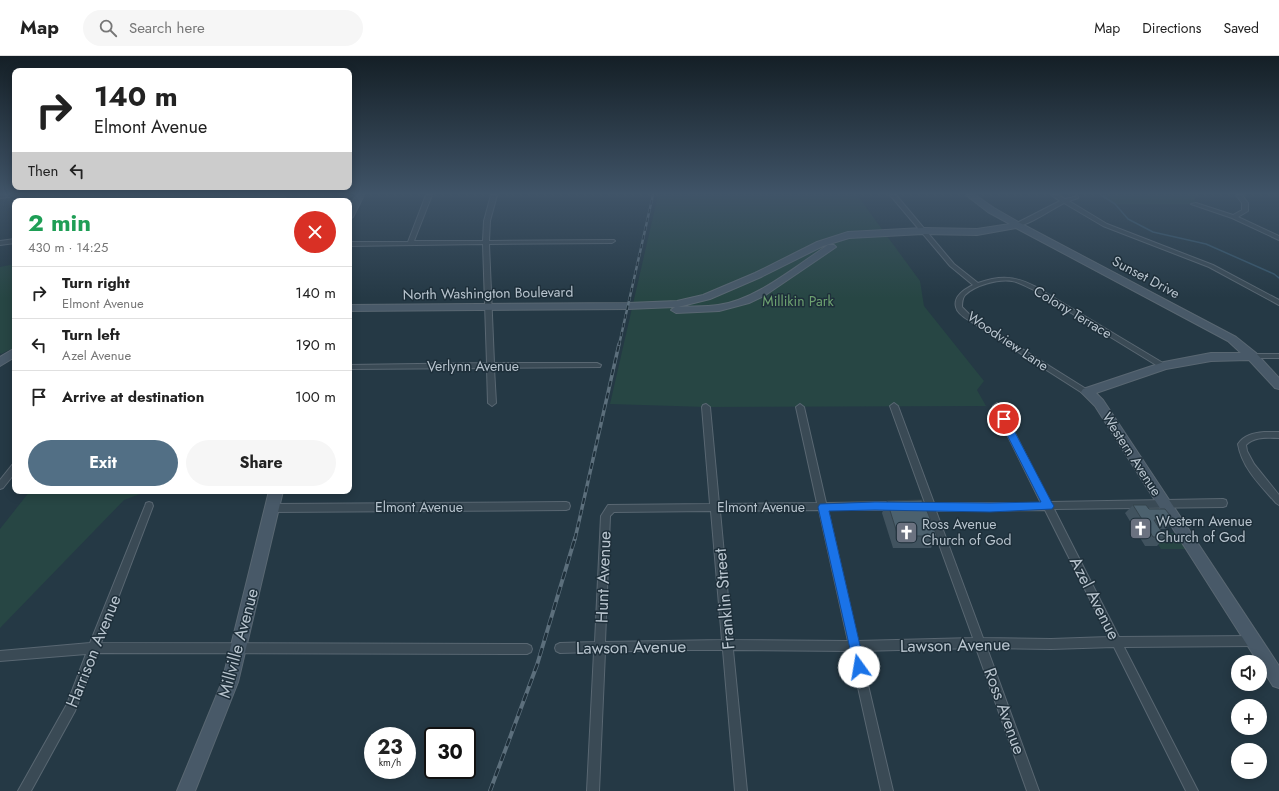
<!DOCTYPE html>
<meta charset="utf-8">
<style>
body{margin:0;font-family:Jost,sans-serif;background:#f6f6f6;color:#222;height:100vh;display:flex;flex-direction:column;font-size:15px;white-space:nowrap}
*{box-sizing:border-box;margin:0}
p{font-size:13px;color:#767676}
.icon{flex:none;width:22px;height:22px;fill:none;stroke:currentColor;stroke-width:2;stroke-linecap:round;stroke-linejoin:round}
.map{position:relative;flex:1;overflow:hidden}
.drawer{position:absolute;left:12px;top:142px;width:340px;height:296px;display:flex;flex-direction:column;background:#fff;border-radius:8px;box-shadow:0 2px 10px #0003}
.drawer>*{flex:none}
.hud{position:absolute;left:12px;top:12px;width:340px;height:122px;border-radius:8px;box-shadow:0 2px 10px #0003;background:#fff;color:#222;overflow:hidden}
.buttons{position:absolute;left:1231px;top:599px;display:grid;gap:8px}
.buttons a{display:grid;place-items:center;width:36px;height:36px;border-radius:50%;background:#fff;box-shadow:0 2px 10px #0003;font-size:20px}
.speed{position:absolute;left:364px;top:671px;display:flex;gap:8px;font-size:20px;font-weight:700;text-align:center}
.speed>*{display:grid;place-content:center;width:52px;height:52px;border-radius:50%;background:#fff;box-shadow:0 2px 10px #0003;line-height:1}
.speed small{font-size:10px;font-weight:400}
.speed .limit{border:2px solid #111;border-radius:6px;background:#fff;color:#111}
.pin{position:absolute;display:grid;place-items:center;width:34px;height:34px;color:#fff;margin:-17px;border:2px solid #fff;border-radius:50%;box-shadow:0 1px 4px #0007}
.me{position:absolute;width:44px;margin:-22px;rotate:347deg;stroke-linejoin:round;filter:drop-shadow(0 0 3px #0008)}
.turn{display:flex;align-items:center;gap:14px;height:84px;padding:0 16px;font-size:18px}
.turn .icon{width:52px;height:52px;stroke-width:2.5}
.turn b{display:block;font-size:28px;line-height:34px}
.then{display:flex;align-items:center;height:38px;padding:0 16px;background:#0003;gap:8px;font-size:15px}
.round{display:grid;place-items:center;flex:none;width:42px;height:42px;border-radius:21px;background:#f6f6f6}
.overview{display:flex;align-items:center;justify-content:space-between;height:68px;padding:0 16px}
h1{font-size:24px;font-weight:700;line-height:30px;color:#1e9e55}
.primary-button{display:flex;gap:8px;margin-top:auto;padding:8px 16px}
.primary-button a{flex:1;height:46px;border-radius:24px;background:#526f85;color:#fff;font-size:16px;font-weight:700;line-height:46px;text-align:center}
.primary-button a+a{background:#f6f6f6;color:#222}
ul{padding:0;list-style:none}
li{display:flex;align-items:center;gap:12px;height:52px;padding:0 16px;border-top:1px solid #e0e0e0}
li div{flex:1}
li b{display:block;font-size:15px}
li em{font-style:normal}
header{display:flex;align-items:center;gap:24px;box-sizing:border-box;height:56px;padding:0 20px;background:#fff;border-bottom:1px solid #e0e0e0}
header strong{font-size:19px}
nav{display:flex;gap:22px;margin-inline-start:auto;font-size:14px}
.search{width:280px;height:36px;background:#f6f6f6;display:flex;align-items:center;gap:10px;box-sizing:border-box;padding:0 14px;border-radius:22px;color:#767676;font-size:15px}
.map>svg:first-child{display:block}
</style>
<header>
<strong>Map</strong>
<div class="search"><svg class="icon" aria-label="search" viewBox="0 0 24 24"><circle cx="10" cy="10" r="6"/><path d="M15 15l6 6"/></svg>Search here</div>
<nav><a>Map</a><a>Directions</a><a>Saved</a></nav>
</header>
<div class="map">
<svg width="1279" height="735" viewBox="0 0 1279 735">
<rect width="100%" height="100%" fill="#253945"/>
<path fill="#274644" d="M658,139H857L920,225L924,250L984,325L977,334L986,350L706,351L610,348Z
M1101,139H1196L1194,148H1115Z
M15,208V291L1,298L0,297V211Z
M30,435H148L124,444L0,572V473Z
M1151,477H1175L1186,493H1161Z"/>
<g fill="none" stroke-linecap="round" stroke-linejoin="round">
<path stroke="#38586d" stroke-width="1.5" d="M1101,139L1115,148L1128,163L1153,176L1206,188L1274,218L1279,222"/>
<defs>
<path id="street" d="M0,139H12L9,141L0,142Z
M426,139H432L414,185H483L484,165L491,139H497L490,165L489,185L614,184L615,185L612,187L489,188L494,307H597L601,309L600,311L494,312L496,347L492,350L488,347L487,312L349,313V309L487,307L483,188L349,190V186H408Z
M890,139H896L954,208L978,227C1001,219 1015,220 1036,231L1168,310L1167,312H1161L1032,233C1025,230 1019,226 1012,225C998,223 975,229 965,239C962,243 962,247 962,251L974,263L1091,336L1090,338H1084L970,265C965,262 957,257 956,251C953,240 965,233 973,229L950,210Z
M1051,139H1058L1065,143L1078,140V142L1069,145L1107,168L1213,209L1279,244V249L1209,211L1103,170L1064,147C1052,153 1027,171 1015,170V168L1060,145Z
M1236,139H1242L1248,147V155L1238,161L1279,180V184L1232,162L1191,148L1196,147L1233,159L1242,154V147Z
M232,141H284L287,143L284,145L230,144L229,143Z
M15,183V187L0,189V185Z
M1249,298H1279V302H1252L1248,300Z
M894,347L898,350L934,447H1041L993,350L997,347L1001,350L1050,446L1223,443L1226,444L1227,447L1226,450L1223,451L1054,453L1119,581L1254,580L1258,582L1259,585L1258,588L1254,590L1124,591L1198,735H1186L1114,591L1051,593L987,592L1039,735H1027L976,592L860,595L893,735H881L850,595L733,594L747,735H735L723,594H662L605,596L599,735H587L594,596L560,597L556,595L555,592L556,589L560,587L595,586L601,460L608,449L710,448L702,351L703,349L706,348L710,351L719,448L817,447L796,351L800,348L804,351L826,447L896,446L899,447L900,450L899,453L896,454H828L858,585L973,582L927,455L912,454L911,451L912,448L925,447L890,350ZM819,454L848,585L732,584L720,455ZM1045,454L1109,581L1051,583L983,582L936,455ZM711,455L722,584L605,586L610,460L614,456Z
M1264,376H1279V382C1267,382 1255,380 1246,389L1247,395L1254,408L1279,439V449L1276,447C1261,430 1242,412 1238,388C1244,379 1254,377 1264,376Z
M15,408V417L3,432L0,433V424L12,409Z
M149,446L152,447L153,450L101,587L527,588L531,590L532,593L531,596L527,598L97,597L75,655L31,735H18L67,648L86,598L0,605V595L90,587L145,450L146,447Z
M566,446L569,447L570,450L569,453L566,454L272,456L269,455L268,452L269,449L272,448Z"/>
<path id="secondary" d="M356,139H364L353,161L349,164V153Z
M966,139H975L994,152L1020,167L1236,281L1256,297L1279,322V333L1275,332L1249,304L1211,305L1166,313L1096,337L1103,344L1279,610V632L1273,630L1260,609V606H1258L1095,350L1081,336L1083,333L1164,306L1211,297H1241L1228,285L1016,172L977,179L923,178L849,182L823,190L761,221L710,243L678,251C691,250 705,251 718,249C756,244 796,210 828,189H834L836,191L764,240L749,247L719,255L676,257L671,254L675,251L628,253L349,255V249L628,247L677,245L703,239L755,217L817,186L848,176L923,172L977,173L1010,168L988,156Z
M15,292V301L0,310V301Z
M269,435H283L238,626L195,735H177L222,626Z"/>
</defs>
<use href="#street" stroke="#596772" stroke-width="2"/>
<use href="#secondary" stroke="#596772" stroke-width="2"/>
<use href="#street" fill="#3a4a55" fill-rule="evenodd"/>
<use href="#secondary" fill="#485968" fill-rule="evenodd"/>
<defs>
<path id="rail-far2" d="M619,289L653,139"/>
<path id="rail-far1" d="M575,483L619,288"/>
<path id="rail" d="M490,735L537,609L575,482"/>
</defs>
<use href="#rail-far2" stroke="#5c6f7c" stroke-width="2.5"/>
<use href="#rail-far1" stroke="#5c6f7c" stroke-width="3.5"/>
<use href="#rail" stroke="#5c6f7c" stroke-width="4"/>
<use href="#rail-far2" stroke="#1e2f3a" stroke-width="1.5" stroke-dasharray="4.5" stroke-linecap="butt"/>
<use href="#rail-far1" stroke="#1e2f3a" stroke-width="2" stroke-dasharray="6" stroke-linecap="butt"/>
<use href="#rail" stroke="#1e2f3a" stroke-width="2.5" stroke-dasharray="8" stroke-linecap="butt"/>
</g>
<path fill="#41535f" d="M887,445L937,480L931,492H893L882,457Z
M1133,449L1149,453L1174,464L1166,473H1159L1165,481L1157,490H1145L1125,457Z"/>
<path fill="#4c616e" stroke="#35444d" d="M922,444L923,450H925L937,480H898L887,445Z
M1133,449H1146L1149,453H1165L1174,464H1154L1165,481H1153Z"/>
<linearGradient id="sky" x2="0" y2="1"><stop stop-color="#141f26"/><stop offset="0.57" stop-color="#405468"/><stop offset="1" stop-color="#405468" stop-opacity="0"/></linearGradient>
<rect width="1279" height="242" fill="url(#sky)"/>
<path fill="#1a73e8" stroke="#114b97" d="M1004,360L1008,363L1052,447L1054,450L1052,453L990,456L875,454L829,455L865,611L864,615L859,617L855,615L818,451L820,448L875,446L990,447L1041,446L999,363Z"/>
<defs>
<symbol id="church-square" viewBox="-11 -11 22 22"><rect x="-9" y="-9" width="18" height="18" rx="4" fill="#6b7280" stroke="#1e2f3a"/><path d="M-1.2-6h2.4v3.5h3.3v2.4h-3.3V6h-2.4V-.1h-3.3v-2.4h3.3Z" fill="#fff"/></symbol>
</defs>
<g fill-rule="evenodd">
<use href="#church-square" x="1128" y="460" width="25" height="25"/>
<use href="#church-square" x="894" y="464" width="25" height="25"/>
</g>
<g text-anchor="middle" stroke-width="3" stroke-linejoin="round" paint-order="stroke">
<g font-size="14" fill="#b8c4ce" stroke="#1e2f3a">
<text transform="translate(1146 221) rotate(28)" y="5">Sunset Drive</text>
<text transform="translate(488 237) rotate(-1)" y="5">North Washington Boulevard</text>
<text transform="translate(1073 256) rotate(31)" y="5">Colony Terrace</text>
<text transform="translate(1008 285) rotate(34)" y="5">Woodview Lane</text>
<text x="473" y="315">Verlynn Avenue</text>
<text transform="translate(1132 398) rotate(57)" y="5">Western Avenue</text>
<text x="419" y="456">Elmont Avenue</text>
<text x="761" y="456">Elmont Avenue</text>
</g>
<g font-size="14" fill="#6da170" stroke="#1e2f3a">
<text x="798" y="250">Millikin Park</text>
</g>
<g font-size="14" fill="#b8c4ce" stroke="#1e2f3a" text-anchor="start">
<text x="1156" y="470">Western Avenue<tspan x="1156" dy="16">Church of God</tspan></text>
<text x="922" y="473">Ross Avenue<tspan x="922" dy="16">Church of God</tspan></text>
</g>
<g font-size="17" fill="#b8c4ce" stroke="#1e2f3a">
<text transform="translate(603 521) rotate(-88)" y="6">Hunt Avenue</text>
<text transform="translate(1095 542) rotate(63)" y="6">Azel Avenue</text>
<text transform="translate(724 543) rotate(-95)" y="6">Franklin Street</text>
<text transform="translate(238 587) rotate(-75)" y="6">Millville Avenue</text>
<text transform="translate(955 589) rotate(-1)" y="6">Lawson Avenue</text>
<text transform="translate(631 591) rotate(-1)" y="6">Lawson Avenue</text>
<text transform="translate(93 595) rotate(-68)" y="6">Harrison Avenue</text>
<text transform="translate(1005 655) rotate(70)" y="6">Ross Avenue</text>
</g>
</g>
</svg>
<div class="buttons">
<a><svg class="icon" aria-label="sound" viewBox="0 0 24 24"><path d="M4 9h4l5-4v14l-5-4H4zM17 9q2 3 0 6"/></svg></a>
<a>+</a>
<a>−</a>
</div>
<div class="speed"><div>23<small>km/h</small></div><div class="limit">30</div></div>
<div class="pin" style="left:1004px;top:363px;background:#d93025"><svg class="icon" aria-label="arrive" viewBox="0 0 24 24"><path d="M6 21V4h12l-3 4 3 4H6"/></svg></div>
<svg class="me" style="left:859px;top:611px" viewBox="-20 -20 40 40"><circle r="19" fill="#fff"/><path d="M0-13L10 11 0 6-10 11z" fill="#1a73e8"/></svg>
<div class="hud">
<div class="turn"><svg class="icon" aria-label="right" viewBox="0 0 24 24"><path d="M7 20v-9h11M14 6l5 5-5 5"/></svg><div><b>140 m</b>Elmont Avenue</div></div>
<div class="then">Then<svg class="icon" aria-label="left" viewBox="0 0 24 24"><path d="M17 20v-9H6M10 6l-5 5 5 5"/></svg></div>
</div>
<section class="drawer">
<div class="overview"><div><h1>2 min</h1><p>430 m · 14:25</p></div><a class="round" style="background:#d93025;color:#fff"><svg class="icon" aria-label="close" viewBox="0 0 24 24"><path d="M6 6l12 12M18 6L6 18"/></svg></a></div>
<ul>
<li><svg class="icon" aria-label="right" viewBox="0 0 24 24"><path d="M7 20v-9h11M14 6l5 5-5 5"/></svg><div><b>Turn right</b><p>Elmont Avenue</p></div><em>140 m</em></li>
<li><svg class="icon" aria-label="left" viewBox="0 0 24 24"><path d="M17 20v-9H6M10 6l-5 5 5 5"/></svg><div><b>Turn left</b><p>Azel Avenue</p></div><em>190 m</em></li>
<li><svg class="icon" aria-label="arrive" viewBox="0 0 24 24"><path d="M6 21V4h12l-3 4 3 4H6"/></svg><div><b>Arrive at destination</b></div><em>100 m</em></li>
</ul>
<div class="primary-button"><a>Exit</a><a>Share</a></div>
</section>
</div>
